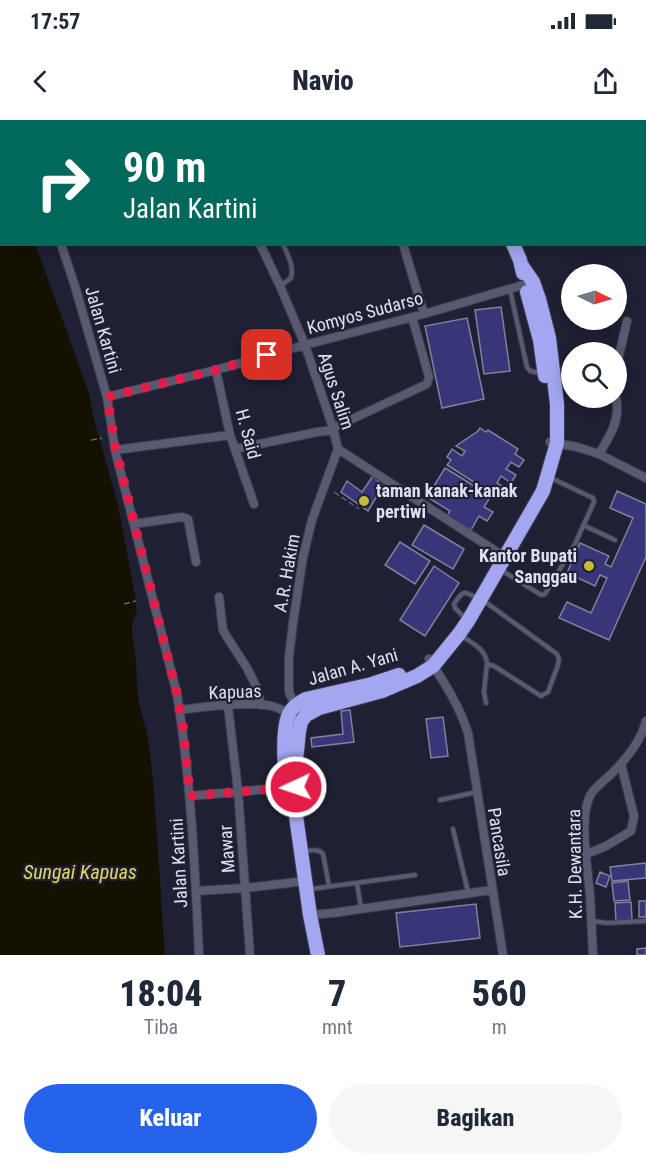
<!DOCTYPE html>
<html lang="id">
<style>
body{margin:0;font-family:"Roboto Condensed",sans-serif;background:#f6f6f7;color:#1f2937;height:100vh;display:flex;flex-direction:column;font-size:22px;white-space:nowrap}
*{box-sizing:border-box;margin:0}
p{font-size:20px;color:#747a83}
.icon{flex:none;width:33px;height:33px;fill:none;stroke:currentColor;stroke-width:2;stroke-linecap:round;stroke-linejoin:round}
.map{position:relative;height:835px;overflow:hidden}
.panel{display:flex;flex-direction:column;background:#fff;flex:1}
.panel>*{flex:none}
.banner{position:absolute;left:0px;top:0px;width:646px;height:126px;box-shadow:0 3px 15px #0003;background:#00695c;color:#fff;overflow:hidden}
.needle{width:39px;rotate:95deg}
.buttons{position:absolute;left:561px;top:144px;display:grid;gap:12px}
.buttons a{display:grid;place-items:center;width:66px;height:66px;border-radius:50%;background:#fff;box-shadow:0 3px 15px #0003;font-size:30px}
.pin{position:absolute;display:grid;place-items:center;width:51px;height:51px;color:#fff;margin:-26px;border-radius:12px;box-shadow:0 3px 9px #0006}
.me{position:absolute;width:66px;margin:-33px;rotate:267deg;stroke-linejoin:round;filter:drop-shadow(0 0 4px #0008)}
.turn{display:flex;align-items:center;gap:21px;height:126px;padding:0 24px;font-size:27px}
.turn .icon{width:78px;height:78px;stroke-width:2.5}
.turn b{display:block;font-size:42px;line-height:51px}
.eta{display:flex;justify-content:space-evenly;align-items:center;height:102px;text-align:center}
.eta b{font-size:36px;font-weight:800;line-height:42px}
.button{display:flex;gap:12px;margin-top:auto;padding:12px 24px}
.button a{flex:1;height:69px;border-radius:36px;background:#2563eb;color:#fff;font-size:24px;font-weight:800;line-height:69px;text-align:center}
.button a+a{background:#f6f6f7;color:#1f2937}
.status{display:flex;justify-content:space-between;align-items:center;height:42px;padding:0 30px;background:#fff;direction:ltr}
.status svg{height:16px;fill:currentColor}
header{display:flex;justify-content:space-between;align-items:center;height:78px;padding:0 24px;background:#fff;font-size:27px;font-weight:800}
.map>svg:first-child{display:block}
</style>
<div class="status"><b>17:57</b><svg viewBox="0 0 49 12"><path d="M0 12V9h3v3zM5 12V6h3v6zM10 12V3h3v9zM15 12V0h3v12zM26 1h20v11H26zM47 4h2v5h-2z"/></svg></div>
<header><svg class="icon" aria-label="back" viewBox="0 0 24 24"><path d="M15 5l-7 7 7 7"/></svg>Navio<svg class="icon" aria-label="share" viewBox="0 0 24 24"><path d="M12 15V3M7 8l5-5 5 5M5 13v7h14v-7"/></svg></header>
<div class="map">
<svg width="646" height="835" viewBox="0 0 646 835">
<rect width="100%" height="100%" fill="#1f2034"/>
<path fill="#141100" d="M0,27L2,30V124L35,125L41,140L90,276L92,292L118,385L136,481L137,491L132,504V513L136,540L138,579L147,613L153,658L165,835H0Z"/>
<path fill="#383578" stroke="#80829b" stroke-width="1.5" d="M247,0H276L277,2H248Z
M501,187L510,251L484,254L475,190Z
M467,198L484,279L442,288L425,206Z
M480,308L486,312L488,310L518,329L515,334L524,340L519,347L511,342L506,349L516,355L511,363L501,356L497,363L505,368L499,378L447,345L451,340L447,337L452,329L462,336L465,331L456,326L478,311Z
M445,348L491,376L484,387L493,392L487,401L479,396L471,410L447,396L450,391L427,377Z
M373,356L383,366L368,391L341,372L347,361L362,372Z
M617,371L646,384V437L609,520L559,498L567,482L591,493L607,458L600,455L595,466L567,453L580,423L609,436L605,444L611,447L633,398L610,388Z
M424,405L464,429L453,449L412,425Z
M400,422L430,441L415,464L385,445Z
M434,446L459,463L425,516L400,500Z
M350,590L354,622L312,627L311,618L343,614L341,591Z
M443,597L448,636L431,638L426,599Z
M646,743V758L612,761L610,747Z
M600,752L610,756L606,767L596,763Z
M628,761L630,780L614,781L612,763Z
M639,781H646V797H639Z
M631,782L632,799L616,801L615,783Z
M476,784L480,818L400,827L396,793Z
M646,828V835H637V829Z"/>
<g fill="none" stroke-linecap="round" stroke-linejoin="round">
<defs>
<path id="lane" d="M349,0L350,2
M280,166L291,158C294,145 288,136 283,124
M510,170L527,247L530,251L540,253
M583,405L615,420
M501,450L538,473L542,475L545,474L575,424L594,382L593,378L551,358
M465,498L455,488L454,484C463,471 463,470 477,478
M462,516C473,524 486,529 487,544L494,546L541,576L548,572L558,545L559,539L557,534L484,481
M486,583L484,572L487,544
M440,680L477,672
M453,709L468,772
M305,731C312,730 319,729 323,734L329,766
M357,763L361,788
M311,769L415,755
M591,801L607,803L646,801"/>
<path id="street" d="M13,0L14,2
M192,0L193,2
M366,0L367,2
M545,0V2
M618,0L619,2
M78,2L81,0
M645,55L646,57
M61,124L74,163L107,277L115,330L177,574C191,661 195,748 199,835
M260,124L280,166L305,225L333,308L338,329L312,400L303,437L293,503L289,537V572L292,579L299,587
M403,124L424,194
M616,249L627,201
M216,250L230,315L254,384
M107,277L216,250L305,225L424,194L533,162
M333,308L427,264L429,257L412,197
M550,322L577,327L599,334L646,358
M235,329L317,312L334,310
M338,329L505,437
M115,330L230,315
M599,334C610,316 621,299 616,278
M134,404L182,397L188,399L196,442
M219,477L223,510L227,517L247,548L256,566L261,585
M429,539C444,562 460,587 468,613L503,835
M228,586L238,671L250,835
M179,590C203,587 253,580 275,587C281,589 287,592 292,596
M190,676L291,667
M587,734L606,726L631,711L634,696L621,644
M196,771L245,768L306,761
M310,795L333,793L492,770
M593,835C592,815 591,795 590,775C588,749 578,696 591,674C597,665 607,659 614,651C628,637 641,621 646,601"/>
<path id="highway" d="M458,0L459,2
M513,124L520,140L523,153
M527,172L540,220L545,256
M294,682L296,667L295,651L299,611L301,602L306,595L319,588L382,571L417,556L433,546L459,514L468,501L543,371L557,323V284L549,218L539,179L533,162L522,146
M318,835L310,795L296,696C294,685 289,675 287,664C284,647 282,609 289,594C293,586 299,583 306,579L372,564L399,555"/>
</defs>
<use href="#lane" stroke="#3d3d4e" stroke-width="6"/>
<use href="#street" stroke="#3d3d4e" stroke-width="10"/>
<use href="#highway" stroke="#3d3d4e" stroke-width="16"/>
<path stroke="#616274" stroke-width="1.5" stroke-dasharray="6 3" stroke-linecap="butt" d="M91,320L102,318
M334,372L359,389
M124,484L136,481"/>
<use href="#lane" stroke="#585a72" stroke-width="4"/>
<use href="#street" stroke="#585a72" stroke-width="8"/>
<use href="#highway" stroke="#a4a7f0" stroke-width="14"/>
</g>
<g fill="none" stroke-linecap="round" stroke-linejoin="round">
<path stroke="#e11d48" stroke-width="10" stroke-dasharray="0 18" d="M267,235L216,250L107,277L116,330L177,574L183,607L190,676L296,667"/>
</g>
<g fill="#c8bb3b" stroke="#1f2034" stroke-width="2">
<circle cx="364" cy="381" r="6"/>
<circle cx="589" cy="446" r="6"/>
</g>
<g text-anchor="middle" stroke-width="4.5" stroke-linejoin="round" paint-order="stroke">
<g font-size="18" fill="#e0e1ef" stroke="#1f2034">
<text transform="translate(365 193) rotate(-15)" y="6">Komyos Sudarso</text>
<text transform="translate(103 210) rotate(74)" y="6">Jalan Kartini</text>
<text transform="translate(336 271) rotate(72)" y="6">Agus Salim</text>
<text transform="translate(248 314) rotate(75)" y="6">H. Said</text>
<text transform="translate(287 453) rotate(-80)" y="6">A.R. Hakim</text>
<text transform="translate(353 547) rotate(-16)" y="6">Jalan A. Yani</text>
<text transform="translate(235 572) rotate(-2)" y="6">Kapuas</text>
<text transform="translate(499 722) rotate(81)" y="6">Pancasila</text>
<text transform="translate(227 729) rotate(-94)" y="6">Mawar</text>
<text transform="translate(179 743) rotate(-93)" y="6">Jalan Kartini</text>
<text transform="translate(575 744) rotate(-91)" y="6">K.H. Dewantara</text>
</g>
<g font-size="18" font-weight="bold" fill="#e0e1ef" stroke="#1f2034" text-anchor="start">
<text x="376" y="377">taman kanak-kanak<tspan x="376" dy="21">pertiwi</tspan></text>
<text x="577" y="442" text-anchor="end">Kantor Bupati<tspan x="577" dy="21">Sanggau</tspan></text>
</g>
<g font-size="20" font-style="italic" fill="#e3d760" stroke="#1f2034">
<text x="80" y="759">Sungai Kapuas</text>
</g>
</g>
</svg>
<div class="buttons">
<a><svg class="needle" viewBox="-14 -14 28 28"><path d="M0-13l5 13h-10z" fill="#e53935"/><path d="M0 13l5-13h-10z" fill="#747a83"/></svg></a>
<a><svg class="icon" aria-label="search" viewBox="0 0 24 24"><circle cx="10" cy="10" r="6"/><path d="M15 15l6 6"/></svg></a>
</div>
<div class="pin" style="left:267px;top:235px;background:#d93025"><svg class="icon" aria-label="arrive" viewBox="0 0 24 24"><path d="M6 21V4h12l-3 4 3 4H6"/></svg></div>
<svg class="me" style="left:296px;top:667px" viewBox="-20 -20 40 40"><circle r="17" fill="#e11d48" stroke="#fff" stroke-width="3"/><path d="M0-11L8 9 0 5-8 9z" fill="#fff"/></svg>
<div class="banner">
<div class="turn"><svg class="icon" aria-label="right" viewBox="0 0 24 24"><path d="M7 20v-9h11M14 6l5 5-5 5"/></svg><div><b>90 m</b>Jalan Kartini</div></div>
</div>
</div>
<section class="panel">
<div class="eta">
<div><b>18:04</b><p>Tiba</p></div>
<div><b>7</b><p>mnt</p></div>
<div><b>560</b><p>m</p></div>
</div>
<div class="button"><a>Keluar</a><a>Bagikan</a></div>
</section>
